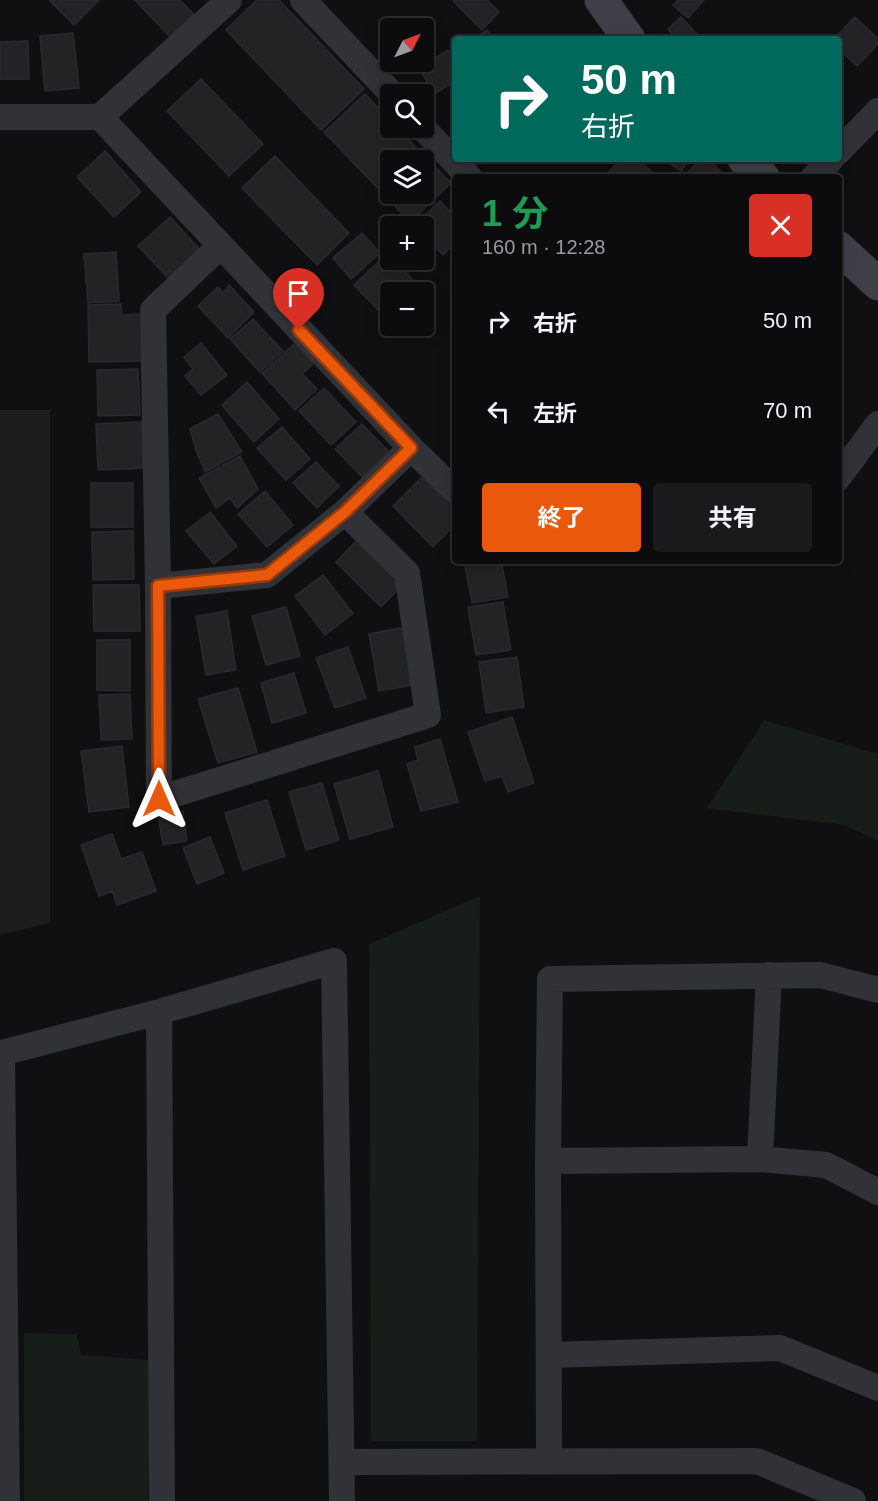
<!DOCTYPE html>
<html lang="ja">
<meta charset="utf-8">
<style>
body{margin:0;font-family:Arial,"Noto Sans JP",sans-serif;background:#1a1a1c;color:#f1f3f6;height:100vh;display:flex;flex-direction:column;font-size:22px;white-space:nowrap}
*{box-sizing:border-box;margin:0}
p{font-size:20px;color:#9a9b9e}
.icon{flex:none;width:33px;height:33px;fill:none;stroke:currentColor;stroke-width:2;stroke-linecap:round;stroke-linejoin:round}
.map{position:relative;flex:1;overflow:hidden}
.side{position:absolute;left:452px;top:174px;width:390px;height:390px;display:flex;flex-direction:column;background:#0c0c0e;border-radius:6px;box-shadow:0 3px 15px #0003,0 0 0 2px #2c2c2e}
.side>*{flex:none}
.top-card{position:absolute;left:452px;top:36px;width:390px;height:126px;border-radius:6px;box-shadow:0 3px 15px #0003,0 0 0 2px #2c2c2e;background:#00695c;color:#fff;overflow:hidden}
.needle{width:39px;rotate:48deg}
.buttons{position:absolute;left:380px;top:18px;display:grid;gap:12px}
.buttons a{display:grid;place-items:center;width:54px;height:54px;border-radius:6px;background:#0c0c0e;box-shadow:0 3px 15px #0003,0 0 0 2px #2c2c2e;font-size:30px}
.pin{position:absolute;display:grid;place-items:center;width:51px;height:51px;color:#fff;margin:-62px -26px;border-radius:50% 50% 50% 0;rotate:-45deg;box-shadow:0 0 6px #0007}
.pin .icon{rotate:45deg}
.me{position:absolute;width:66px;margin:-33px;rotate:0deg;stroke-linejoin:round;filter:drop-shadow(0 0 4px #0008)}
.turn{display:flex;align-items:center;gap:21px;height:126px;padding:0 30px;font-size:27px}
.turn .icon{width:78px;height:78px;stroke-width:2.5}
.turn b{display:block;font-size:42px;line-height:51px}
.round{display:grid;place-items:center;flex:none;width:63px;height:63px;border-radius:6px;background:#1a1a1c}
.headline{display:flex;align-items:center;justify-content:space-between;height:102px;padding:0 30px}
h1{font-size:36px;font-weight:700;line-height:45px;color:#1e9e55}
.cta{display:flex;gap:12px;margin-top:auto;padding:12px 30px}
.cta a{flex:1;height:69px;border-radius:6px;background:#ea580c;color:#fff;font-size:24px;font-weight:700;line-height:69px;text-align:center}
.cta a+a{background:#1a1a1c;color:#f1f3f6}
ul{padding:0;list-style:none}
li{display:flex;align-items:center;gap:18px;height:90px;padding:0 30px}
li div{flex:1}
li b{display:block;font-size:22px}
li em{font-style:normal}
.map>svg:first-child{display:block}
</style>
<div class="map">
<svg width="878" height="1501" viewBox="0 0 878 1501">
<rect width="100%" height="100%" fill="#101012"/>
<path fill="#1c1c1f" d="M0,410H50V923L0,935Z"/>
<path fill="#171d18" d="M764,720L878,754V841L845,825L707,808Z
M480,896L477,1441H371L369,944Z
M24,1333L77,1334L81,1355L149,1360L148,1501H24Z"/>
<path fill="#232326" stroke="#2a2a2e" stroke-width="1.5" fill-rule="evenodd" d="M49,0H99L74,25Z
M135,0H180L194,15L170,37Z
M257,0H279L364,89L321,130L226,30Z
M455,0H487L499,12L482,30L453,1Z
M678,0H704L688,18L673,5Z
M681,17L698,35L693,39H677L668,29Z
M855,17L878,39V44L857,66L838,48V39H834Z
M487,30L493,39H473Z
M73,33L79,88L45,91L40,36Z
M28,41L29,79H0V42Z
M448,50L454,60V82L434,94L419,68Z
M201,79L263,144L229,176L167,111Z
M365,94L390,120V128H397L451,183L410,222L324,132ZM390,160H423V194H390Z
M105,151L141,192L114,217L77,177Z
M275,156L349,233L317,265L242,188Z
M621,159H638L657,177H604Z
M663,159H690L681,171Z
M701,159H708L726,177H683Z
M440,201L454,216V244L443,255L423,235V226H414Z
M170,217L201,251L170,280L138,246Z
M362,233L380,253L351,279L333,258Z
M116,252L119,301L88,303L84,254Z
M388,253L390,260H394L414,281L403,292H390V305L381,313L354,285Z
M229,285L254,312L228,338L198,306L218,287L223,293Z
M121,304L122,315L142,314L143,361L89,362L88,305Z
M253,319L283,351L260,372L230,339Z
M201,343L227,375L201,395L185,376L193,369L184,357Z
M294,344L313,364L302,374L317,389L295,410L262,373Z
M138,369L140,415L98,416L97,370Z
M247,382L279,419L254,442L222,405Z
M324,388L356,422L331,445L299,411Z
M218,414L242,452L205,472L196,450L190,429Z
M141,422L144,468L98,470L96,424Z
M362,424L392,455L365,480L335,449Z
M282,427L310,459L286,480L257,448Z
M240,456L258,489L237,508L230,498L216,508L199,478Z
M316,462L339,486L317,508L293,483Z
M425,474L454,503V525L433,547L393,506Z
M91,483H133V527H91Z
M265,491L293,525L267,547L238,514Z
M210,512L237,546L214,564L186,531Z
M133,531L134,579L93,580L92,532Z
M361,536L406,581L381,607L336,562Z
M464,561H501L508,597L472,603Z
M323,575L353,613L325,635L295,596Z
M93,585H139L140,631H94Z
M503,602L511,650L476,655L468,607Z
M286,607L300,656L266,665L252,616Z
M227,611L236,670L206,675L196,616Z
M411,626L421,684L379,691L369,634Z
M97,640H130V691L97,690Z
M348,647L366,698L335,708L316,658Z
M517,657L524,707L486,713L479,662Z
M294,673L306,713L272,723L261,683Z
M238,688L257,752L218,763L198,699Z
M130,694L132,739L101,740L99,695Z
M512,717L534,783L508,792L502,776L485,781L468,732Z
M440,739L458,802L421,811L407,764L418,760L415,747Z
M122,746L129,807L89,812L81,751Z
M378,771L393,827L350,839L334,784Z
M322,783L339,840L306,850L289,792Z
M267,800L285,856L243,870L225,813Z
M183,811L187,841L163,845L158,815Z
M112,834L121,859L142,852L156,891L117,905L112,891L99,896L81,845Z
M210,837L224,873L197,884L183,848Z"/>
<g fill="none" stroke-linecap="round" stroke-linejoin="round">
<path stroke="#313237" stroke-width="26" d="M303,0L392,94
M0,117H100L229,0
M100,117L411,448L454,490
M423,128L469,177
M838,152L878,111
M814,177L831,159
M838,478L878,424
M345,512L407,573L428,715L159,799L158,586L267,575L345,512L411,448
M158,586L153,310L220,246
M159,1012L162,1501
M760,1159L769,975
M548,1161L760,1159L826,1165L878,1192
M549,1355L780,1348L878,1388
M549,1461L548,1161L550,979L820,975L878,990
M342,1462L757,1461L853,1501
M7,1501L2,1053L159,1012L334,961L342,1501"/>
<path stroke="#3f4047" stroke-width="33" d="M601,0L629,39
M744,159L763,177
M838,247L878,284"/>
</g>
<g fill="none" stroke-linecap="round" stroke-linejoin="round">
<defs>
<path id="route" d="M159,799L158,586L267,575L345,512L411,448L299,330"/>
</defs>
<use href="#route" stroke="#983908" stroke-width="15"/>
<use href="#route" stroke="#ea580c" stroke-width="10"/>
</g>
</svg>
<div class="buttons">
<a><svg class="needle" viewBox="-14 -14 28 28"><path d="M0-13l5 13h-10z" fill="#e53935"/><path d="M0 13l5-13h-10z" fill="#9a9b9e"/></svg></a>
<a><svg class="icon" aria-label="search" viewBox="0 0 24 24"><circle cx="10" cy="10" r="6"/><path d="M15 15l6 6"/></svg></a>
<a><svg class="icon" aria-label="layers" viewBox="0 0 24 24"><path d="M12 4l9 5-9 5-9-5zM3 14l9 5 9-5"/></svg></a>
<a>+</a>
<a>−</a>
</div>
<div class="pin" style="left:299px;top:330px;background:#d93025"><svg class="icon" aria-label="arrive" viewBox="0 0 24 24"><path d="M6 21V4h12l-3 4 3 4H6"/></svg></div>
<svg class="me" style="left:159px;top:799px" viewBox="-20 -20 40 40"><path d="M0-17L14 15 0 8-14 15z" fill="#ea580c" stroke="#fff" stroke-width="4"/></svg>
<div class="top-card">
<div class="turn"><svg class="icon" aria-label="right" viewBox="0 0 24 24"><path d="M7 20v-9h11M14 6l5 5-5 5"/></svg><div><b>50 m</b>右折</div></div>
</div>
<section class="side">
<div class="headline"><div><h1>1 分</h1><p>160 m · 12:28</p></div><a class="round" style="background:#d93025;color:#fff"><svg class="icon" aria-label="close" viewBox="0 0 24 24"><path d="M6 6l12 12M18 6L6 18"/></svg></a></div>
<ul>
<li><svg class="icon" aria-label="right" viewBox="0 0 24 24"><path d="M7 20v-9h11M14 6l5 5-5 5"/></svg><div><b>右折</b></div><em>50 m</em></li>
<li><svg class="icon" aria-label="left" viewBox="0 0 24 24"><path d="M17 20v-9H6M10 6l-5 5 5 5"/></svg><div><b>左折</b></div><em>70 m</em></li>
</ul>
<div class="cta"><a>終了</a><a>共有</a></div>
</section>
</div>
